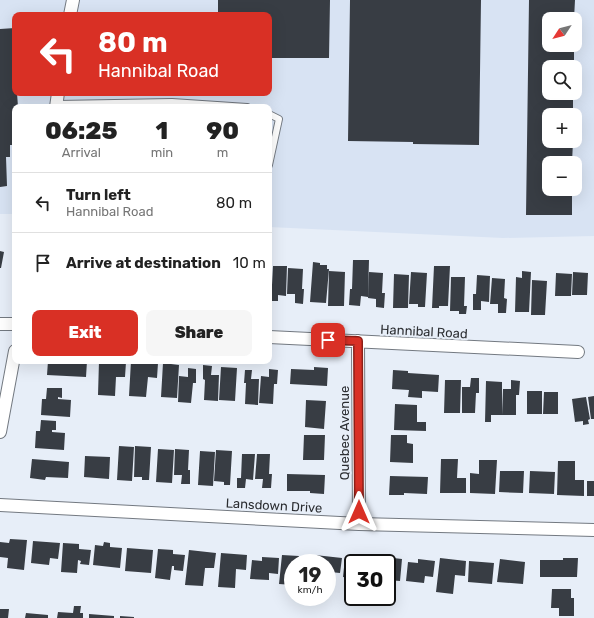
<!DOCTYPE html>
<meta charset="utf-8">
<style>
body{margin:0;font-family:Rubik,sans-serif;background:#f6f6f6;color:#222;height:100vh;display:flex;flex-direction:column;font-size:15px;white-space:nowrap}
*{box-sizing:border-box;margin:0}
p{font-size:13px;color:#767676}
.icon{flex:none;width:22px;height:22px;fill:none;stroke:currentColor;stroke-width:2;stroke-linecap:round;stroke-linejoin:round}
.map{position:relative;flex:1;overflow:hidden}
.panel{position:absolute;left:12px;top:104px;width:260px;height:260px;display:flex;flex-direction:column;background:#fff;border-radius:8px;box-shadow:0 4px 16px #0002}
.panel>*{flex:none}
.hud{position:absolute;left:12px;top:12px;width:260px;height:84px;border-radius:8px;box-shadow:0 4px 16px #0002;background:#d93025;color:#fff;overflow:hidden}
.needle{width:26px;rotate:234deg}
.controls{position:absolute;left:542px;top:12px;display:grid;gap:8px}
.controls a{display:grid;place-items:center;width:40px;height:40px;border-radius:8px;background:#fff;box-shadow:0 4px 16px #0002;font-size:20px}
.speed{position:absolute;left:284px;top:554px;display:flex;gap:8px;font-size:20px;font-weight:700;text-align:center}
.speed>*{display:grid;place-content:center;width:52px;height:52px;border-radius:50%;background:#fff;box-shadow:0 4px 16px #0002;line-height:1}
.speed small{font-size:10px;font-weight:400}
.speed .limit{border:2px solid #111;border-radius:6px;background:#fff;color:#111}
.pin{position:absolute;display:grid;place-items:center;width:34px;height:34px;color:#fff;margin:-17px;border-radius:8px;box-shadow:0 2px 6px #0006}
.me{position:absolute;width:44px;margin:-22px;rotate:0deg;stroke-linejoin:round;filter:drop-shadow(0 0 3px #0008)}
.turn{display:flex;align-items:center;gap:14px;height:84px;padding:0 20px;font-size:18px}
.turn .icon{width:52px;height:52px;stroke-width:2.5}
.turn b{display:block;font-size:28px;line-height:34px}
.eta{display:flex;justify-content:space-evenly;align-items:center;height:68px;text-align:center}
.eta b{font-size:24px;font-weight:800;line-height:28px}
.primary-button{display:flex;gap:8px;margin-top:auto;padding:8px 20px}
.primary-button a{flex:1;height:46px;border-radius:8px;background:#d93025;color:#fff;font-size:16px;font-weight:800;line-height:46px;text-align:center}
.primary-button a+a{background:#f6f6f6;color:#222}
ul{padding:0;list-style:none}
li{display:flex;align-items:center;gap:12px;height:60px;padding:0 20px;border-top:1px solid #e0e0e0}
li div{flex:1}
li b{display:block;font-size:15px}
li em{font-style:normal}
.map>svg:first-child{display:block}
</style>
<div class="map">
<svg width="594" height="618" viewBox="0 0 594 618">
<rect width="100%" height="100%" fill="#e7eef8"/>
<path fill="#d8e3f3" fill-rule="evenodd" d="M0,0H594V236L503,238L269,227V107H15V214H0ZM15,15H269V93H15ZM549,19H575V45H549ZM549,67H575V93H549ZM549,115H575V141H549ZM549,163H575V189H549Z"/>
<path fill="#383d44" d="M218,0H330L329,58H269V15H218Z
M350,0H481L479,145L413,144V142L348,141Z
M529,0H575L574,19H549V45H574V67H549V93H573V115H549V141H573L572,163H549V189H572V215H526Z
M15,28V93H17L18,107H15V110H13L14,145H10V157H6L7,186L0,187V29Z
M0,251L4,252L1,268H0Z
M353,260H369L368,297L361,296L360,306L349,305L350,289H352Z
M313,262L320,263V265H327V269H329L326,303L310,302Z
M273,266H287L286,296L278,295V301H269L270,285H272Z
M434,266H450L448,306H439V308H432Z
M288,268L303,269L302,289H304L303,304L295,303V294H287Z
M329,271L345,272L344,306H328Z
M522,271L531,272L529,312H515L516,277L522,278Z
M369,272L383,273L382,293H385L384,308L376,307V299L368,298Z
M411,272L427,273L425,307H418V304H409Z
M573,272L588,273L587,295H572Z
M556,273L572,274L571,296H555Z
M394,274L409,275L408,308H393Z
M477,275L490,276L489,302L481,301V310H473V294H476Z
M451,277H465L464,306H467L466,314H459V311H450Z
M492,278L505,279L504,298L507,299L506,313H498V304H490Z
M532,280L547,281L545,315H531Z
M48,361H87L86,377L47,375Z
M99,361L126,362L125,377H116L115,396L98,395Z
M131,361L158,363L157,378L148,377L146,397L129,396Z
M163,363L179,365L177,398L161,397Z
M203,365L212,366L211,375H219L218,401L204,400L205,380L203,379Z
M221,367L237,368L235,401L219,400Z
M314,367L328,368L327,386L290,384L291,369L314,370Z
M188,368L196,369V383H193L191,403L178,402L179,376L188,377Z
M269,369L278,370L277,384H274L273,404L259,403L261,376L269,377Z
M245,370H252L251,379H259L258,405L245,404L246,383H244Z
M393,370L408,371V373L439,375L438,392L422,391V398L408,397L409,390L392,389Z
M471,378H479V393H476L475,413H462V387H470Z
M445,380H461L460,413H444Z
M511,380L520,381L519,395H516V415H502L503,389H511Z
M486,381L502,382V415H491V422H485Z
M47,388H62V398L58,397V399L71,400L70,417L41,415L42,399H46Z
M527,391H542V414H527Z
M544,392H558V414H543Z
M594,396V419H591L588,397Z
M586,397L590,419L588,420L589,424L583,425V421L575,422L572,399Z
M306,400L326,401L324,429L305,427Z
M395,404L417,405V422H426V431L394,430Z
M41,420L56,421V430H52V432L65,433L64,450L35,448L36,431H40Z
M304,435H325L324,460H303Z
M391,435H407V443L413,444V463L390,462Z
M119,446L134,447L132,481L117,480Z
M135,446L151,447L149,480H142V477H134Z
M158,449L174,450L172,483L156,482Z
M175,449L189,450L188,470H190V484H181L182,475H174Z
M216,450L232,451L230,485H224V482L214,481Z
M200,451L215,452L213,486L198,485Z
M242,454H255L253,480L246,479L245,488H237V478H241Z
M257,454H270L269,474H272L271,488H262L263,479H255Z
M85,456L110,457L109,479L84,477Z
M32,459L69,462L68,478L46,477L45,480L30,478Z
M441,459H458L457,478H466V493H440Z
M479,460H497L495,494L470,493V473L479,474Z
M558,461H575V480H584V496L557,495Z
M500,471H524L523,493L499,492Z
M530,471L555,472L554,494L529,493Z
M287,474L325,475L324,494L310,493V491H287Z
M390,476L428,477L427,494L404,493V495H389Z
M587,481H594V496H587Z
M10,539L27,540L24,570L7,568L8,558L0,557V542L9,543Z
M33,541L60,543L58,559L50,558L49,565L31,563Z
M104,542L110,543V547L122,548L120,568L93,565L95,545L103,546Z
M63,543L79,544V549L91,550L89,565L80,564L81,561L78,560L77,573L61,572Z
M127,548L153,550L151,573L125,571Z
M158,549L173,550V554L185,555L183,571L174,570V566H172L170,580L155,578Z
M189,550L216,553L214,568H205L203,586L185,585Z
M221,553L247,555L246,570L236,569L235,588L218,587Z
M282,555L299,556L298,561L310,562V563H293V585L279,584Z
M315,555L342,558L340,573L330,572L329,586H333V590L327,591V563H314Z
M376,556L402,559L400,581L387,580V563H375Z
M262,557L279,558L278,574L269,573V580L250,579L252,560L262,561Z
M345,558L372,560V563H353V578L343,577Z
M440,558L466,561L465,576L455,575L453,594L436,592Z
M563,558H578L577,577H540V560H563Z
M418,559L435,561L433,577L425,576L424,583L406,581L408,562L418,563Z
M500,559L525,562L523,584L497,582Z
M469,561L494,563L492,584L468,582Z
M552,589H571V598H574V616H559V608H551Z
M74,606H81L80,613H83V618H57L58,612L73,613Z
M0,609H9L8,618H0Z
M26,613L48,615V618H25Z
M89,614L114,616V618H89Z
M120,616L134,617V618H120Z"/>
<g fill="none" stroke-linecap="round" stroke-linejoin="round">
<defs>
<path id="lane" d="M57,104L172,102L247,107
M269,114L279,119L269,165"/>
<path id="street" d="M70,15L73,0
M56,107L58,93
M0,324H15
M269,337L578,352
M358,341L359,524
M0,432L15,351
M0,505L359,524L594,530"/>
</defs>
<use href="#lane" stroke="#737981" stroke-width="8"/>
<use href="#street" stroke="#737981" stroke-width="14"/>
<use href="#lane" stroke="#fff" stroke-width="6"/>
<use href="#street" stroke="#fff" stroke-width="12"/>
</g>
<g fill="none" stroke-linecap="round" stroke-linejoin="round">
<defs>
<path id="route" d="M328,340L358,341L359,512"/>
</defs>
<use href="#route" stroke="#8d1f18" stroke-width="10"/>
<use href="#route" stroke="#d93025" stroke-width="7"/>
</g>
<g text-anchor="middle" stroke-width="4" stroke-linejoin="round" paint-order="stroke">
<g font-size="13" fill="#2c2e32" stroke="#e7eef8">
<text transform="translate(424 331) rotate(3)" y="5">Hannibal Road</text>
<text transform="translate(344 433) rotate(-90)" y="5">Quebec Avenue</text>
<text transform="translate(274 505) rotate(3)" y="5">Lansdown Drive</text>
</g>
</g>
</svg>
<div class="controls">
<a><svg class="needle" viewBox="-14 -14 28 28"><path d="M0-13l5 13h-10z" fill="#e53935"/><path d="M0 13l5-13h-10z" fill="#767676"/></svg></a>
<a><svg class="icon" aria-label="search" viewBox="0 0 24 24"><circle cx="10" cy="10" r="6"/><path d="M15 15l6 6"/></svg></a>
<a>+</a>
<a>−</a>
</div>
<div class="speed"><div>19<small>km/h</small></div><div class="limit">30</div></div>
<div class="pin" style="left:328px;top:340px;background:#d93025"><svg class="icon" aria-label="arrive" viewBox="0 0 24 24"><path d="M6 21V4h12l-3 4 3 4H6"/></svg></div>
<svg class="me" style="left:359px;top:512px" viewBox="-20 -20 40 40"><path d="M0-17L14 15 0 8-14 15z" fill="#d93025" stroke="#fff" stroke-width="4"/></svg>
<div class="hud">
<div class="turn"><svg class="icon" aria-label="left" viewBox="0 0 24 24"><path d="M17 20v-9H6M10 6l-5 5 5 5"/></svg><div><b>80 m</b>Hannibal Road</div></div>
</div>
<section class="panel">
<div class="eta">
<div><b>06:25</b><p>Arrival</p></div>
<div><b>1</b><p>min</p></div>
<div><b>90</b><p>m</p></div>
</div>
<ul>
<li><svg class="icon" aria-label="left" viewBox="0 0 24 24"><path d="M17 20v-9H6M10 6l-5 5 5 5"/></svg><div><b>Turn left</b><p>Hannibal Road</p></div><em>80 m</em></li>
<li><svg class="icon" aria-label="arrive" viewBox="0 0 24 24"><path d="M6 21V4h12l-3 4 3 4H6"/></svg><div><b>Arrive at destination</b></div><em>10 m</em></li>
</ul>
<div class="primary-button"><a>Exit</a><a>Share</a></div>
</section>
</div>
